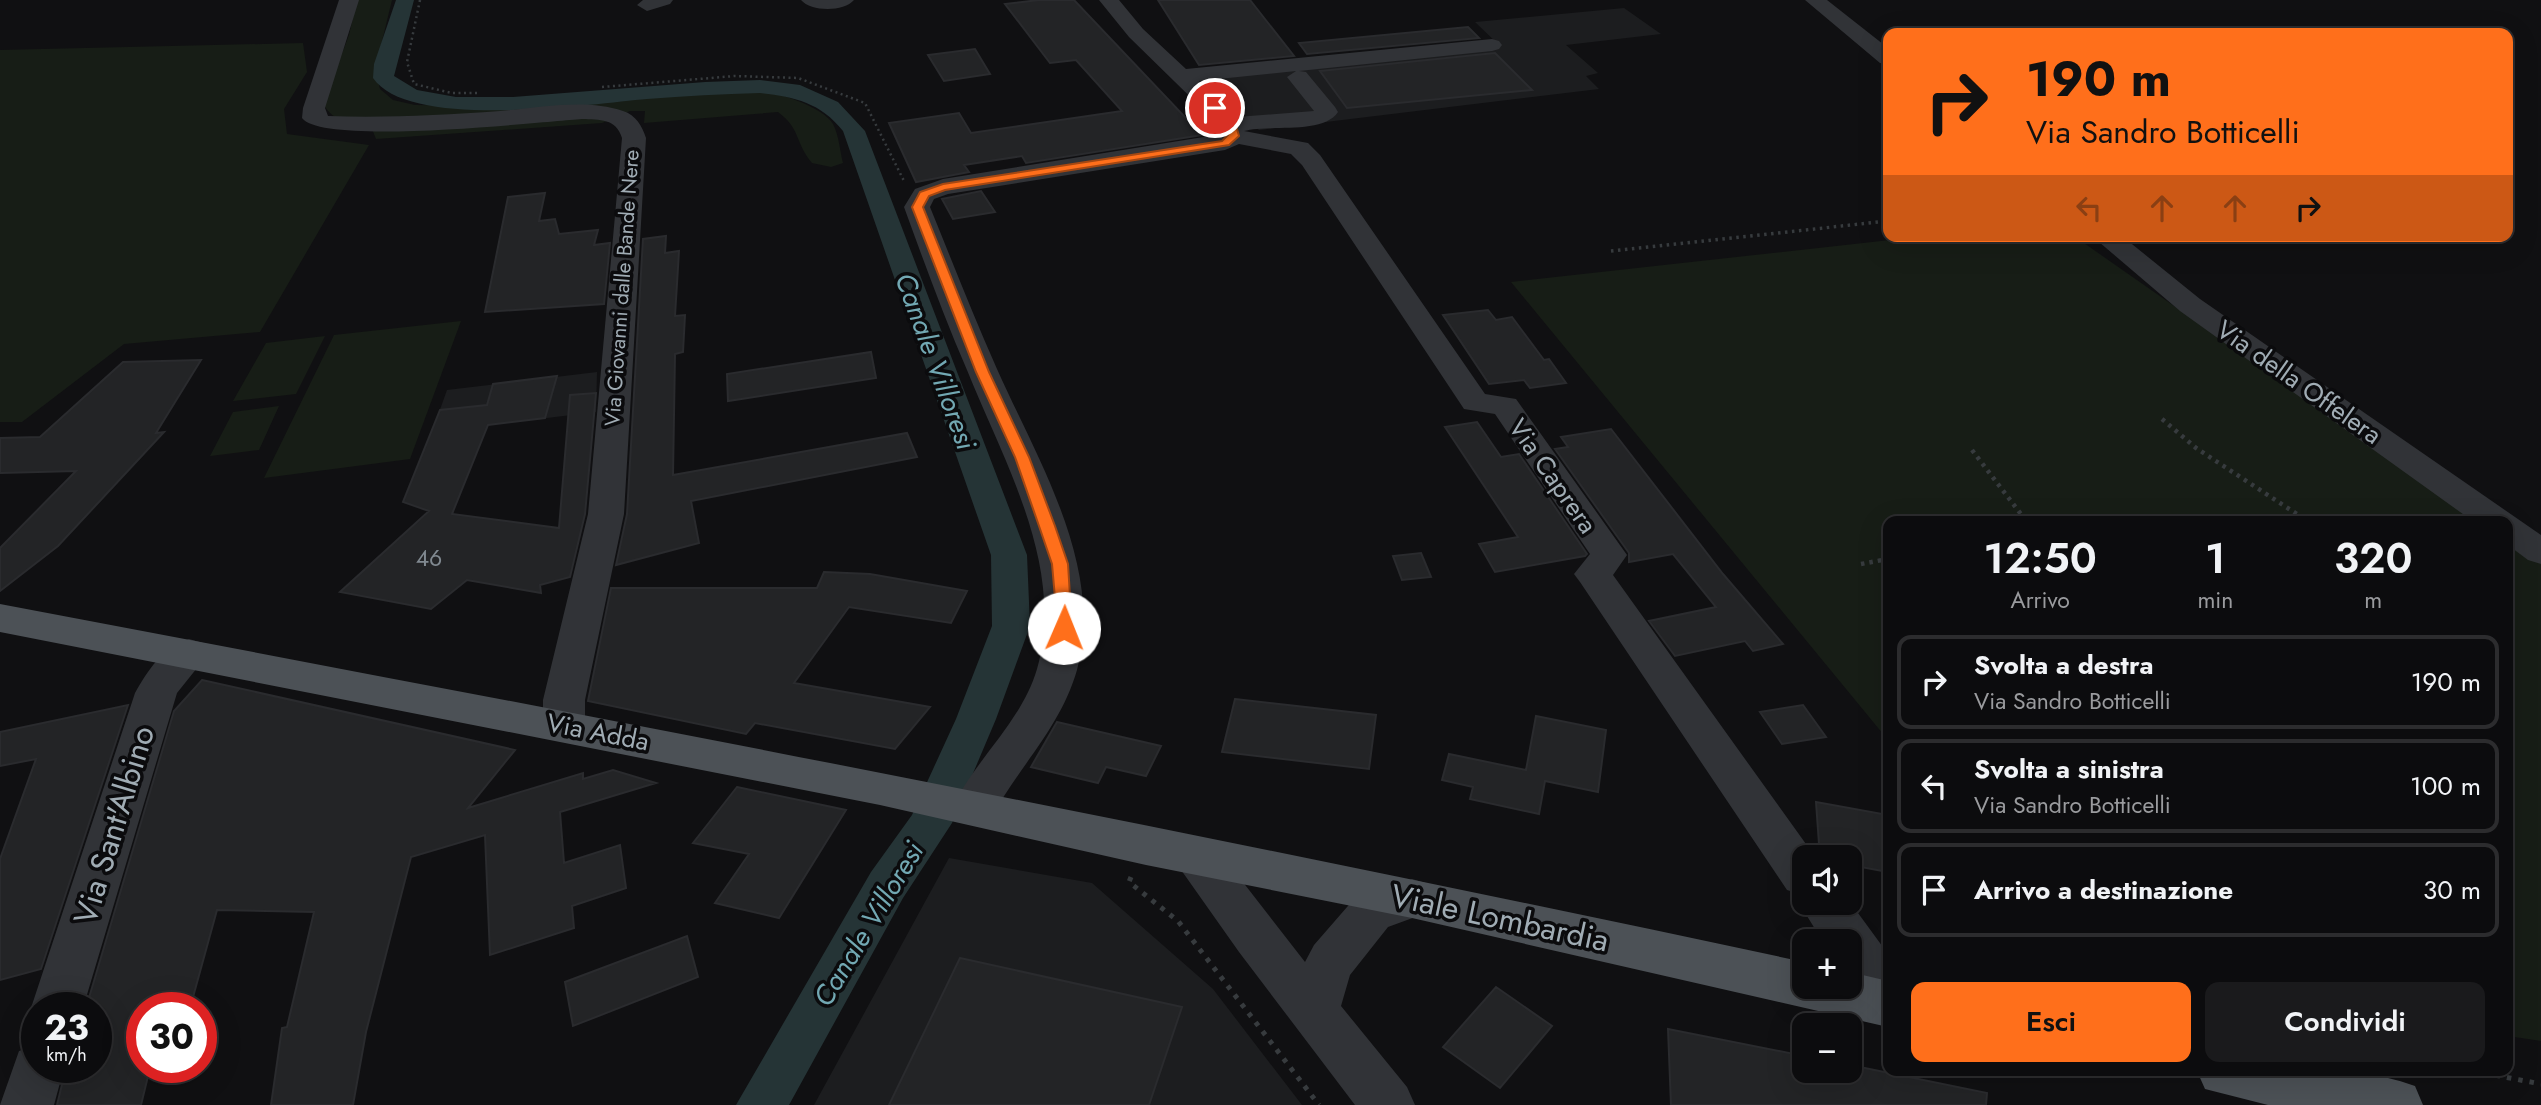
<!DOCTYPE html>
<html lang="it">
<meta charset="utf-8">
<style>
body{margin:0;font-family:Jost,sans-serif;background:#1a1a1c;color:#f1f3f6;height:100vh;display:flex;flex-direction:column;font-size:26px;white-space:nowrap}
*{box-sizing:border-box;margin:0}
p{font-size:23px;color:#9a9b9e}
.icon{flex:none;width:38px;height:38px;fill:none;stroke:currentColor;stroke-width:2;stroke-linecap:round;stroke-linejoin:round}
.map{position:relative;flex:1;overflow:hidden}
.sheet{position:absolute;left:1883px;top:516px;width:630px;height:560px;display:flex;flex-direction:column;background:#0c0c0e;border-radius:14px;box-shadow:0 7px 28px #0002,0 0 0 2px #2c2c2e}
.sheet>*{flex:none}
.banner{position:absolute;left:1883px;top:28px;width:630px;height:214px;border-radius:14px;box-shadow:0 7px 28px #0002,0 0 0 2px #2c2c2e;background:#ff6f1b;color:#111;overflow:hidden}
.fabs{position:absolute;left:1792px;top:845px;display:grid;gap:14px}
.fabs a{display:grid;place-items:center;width:70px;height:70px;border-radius:14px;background:#0c0c0e;box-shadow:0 7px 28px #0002,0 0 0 2px #2c2c2e;font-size:35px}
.speed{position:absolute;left:21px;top:992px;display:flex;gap:14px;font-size:35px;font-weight:700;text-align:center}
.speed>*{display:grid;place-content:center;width:91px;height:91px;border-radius:50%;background:#0c0c0e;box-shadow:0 7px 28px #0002,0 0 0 2px #2c2c2e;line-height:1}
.speed small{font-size:18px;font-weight:400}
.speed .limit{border:10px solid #d22;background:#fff;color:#111}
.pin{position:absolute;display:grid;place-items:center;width:60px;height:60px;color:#fff;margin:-30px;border:4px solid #fff;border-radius:50%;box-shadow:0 2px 7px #0007}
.me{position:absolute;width:77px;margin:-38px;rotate:1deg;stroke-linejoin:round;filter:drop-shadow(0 0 5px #0008)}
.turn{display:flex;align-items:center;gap:24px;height:147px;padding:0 28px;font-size:32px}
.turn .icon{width:91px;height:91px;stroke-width:2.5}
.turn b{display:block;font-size:49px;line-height:60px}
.lanes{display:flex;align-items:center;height:66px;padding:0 28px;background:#0003;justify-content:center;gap:35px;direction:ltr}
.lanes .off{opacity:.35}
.eta{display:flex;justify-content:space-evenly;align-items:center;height:119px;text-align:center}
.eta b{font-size:42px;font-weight:600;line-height:49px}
.action{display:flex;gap:14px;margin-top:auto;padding:14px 28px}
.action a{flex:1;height:80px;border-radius:14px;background:#ff6f1b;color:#111;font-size:28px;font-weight:600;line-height:80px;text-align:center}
.action a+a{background:#1a1a1c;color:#f1f3f6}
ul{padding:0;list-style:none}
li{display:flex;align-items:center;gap:21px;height:94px;margin:0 14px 10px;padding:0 14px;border:4px solid #2c2c2e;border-radius:14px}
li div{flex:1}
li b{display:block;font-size:26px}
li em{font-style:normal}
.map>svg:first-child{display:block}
</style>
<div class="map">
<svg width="2541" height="1105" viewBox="0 0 2541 1105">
<rect width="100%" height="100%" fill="#101012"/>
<path fill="#1c1d1f" d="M1624,8L1661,34L1566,45L1598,73L1586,76L1599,89L1259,130L1205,79L1500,46L1475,22Z
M597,372L596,412L432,432L447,390Z
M949,858L1092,883L1213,989L1302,1105H814Z"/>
<path fill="#171d16" d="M357,0H392L375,70L380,89L393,100L415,105L499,106L757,89C777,93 822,106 833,124C839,135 840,152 843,163L831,167L812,163C795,143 801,129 778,112L644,123L645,111H630L602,123L376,139L370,124C348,123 335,123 323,104L349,35Z
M303,43L307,72L284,109L287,134L369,145L260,332L124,344L22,422H0V50Z
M1926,236H2074L2481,521L1888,522V740L1511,282Z
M461,321L410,459L264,478L334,335Z
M325,336L296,394L233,401L266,343Z
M279,406L259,450L210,456L233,412Z
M2508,540L2541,564V1041L2508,1036Z"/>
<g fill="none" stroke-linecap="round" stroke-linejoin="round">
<path fill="#253436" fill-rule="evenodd" d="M396,0H414L394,76L417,90L456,97H513L705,82L760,80L800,85L838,102L865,131L1027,555L1030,626L996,719L952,823L903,898L789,1105H736L871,872L912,815L956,719L992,626L991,555L843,131C820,102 794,97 760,93C722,94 685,96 647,99C589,104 409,131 373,78L374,64Z"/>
</g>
<path fill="#232426" stroke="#2a2b2e" stroke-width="2" d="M1039,0H1074L1202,135L1026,163L1022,156L964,165L969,172L916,182L889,123L959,113L971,133L1122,111L1076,60L1050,63L1005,4Z
M1158,0H1250L1294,56L1199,65Z
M1468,27L1479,38L1307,54L1299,43Z
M975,49L990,74L944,81L928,55Z
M1495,53L1532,90L1347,108L1320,71Z
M981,191L995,212L953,219L942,199Z
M545,193L539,221L555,219L559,234L598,230L594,245L610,243L604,304L485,312L508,197Z
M666,236L665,253L679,251L675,316L685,315L683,352L675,354L673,475L907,433L917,457L691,501L699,543L616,565L627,514L643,239Z
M1488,310L1496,320L1512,317L1544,360L1549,359L1566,383L1530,388L1524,380L1489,384L1443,315Z
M871,352L876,378L728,401L727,374Z
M201,360L156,433L164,432L58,546L0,591V548L76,471L0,473V438L40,437L123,362Z
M557,376L545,418L488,425L452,514L559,528L570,395L596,393L585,514L570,577L540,585L541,593L467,580L431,609L340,592L429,511L403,502L440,410L487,405L493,384Z
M1477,422L1501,457L1519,454L1587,554L1585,556L1495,572L1479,544L1518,537L1445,427Z
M1611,429L1723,574L1783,644L1753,651L1745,641L1675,656L1649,621L1716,607L1673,554L1629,562V553L1555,449L1568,447L1561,437Z
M1421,553L1431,577L1402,580L1393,556Z
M824,572L870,574L967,591L951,623L849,607L794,683L930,707L895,749L755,723L746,734L588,701L611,588H817Z
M202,680L515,750L468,808L583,773V779L613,770L656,783L560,812L564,863L620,845L626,888L572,906L574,928L490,955L485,835L411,857L366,1032L353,1105H271L282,1028L287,1027L314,912L217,910L190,1008H142V1068H150L141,1105H57L66,1068H96V1008H86L174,711Z
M1235,699L1376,715L1369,769L1222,752Z
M128,705L41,969L0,980V859L36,759L0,766V732Z
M1803,705L1826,737L1782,744L1760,712Z
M1536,716L1606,730L1598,792L1545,781L1539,814L1470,799L1473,787L1442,780L1449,754L1526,770Z
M1057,722L1161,746L1146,776L1106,767L1098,783L1031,767Z
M737,787L846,810L779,918L715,903L749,854L693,843Z
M1816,802L1888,815V872L1850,865V858H1820Z
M687,936L698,977L573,1026L565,982Z
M960,958L1182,1007L1149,1105H889Z
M1496,987L1552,1026L1500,1088L1443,1047Z
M1668,1029L1804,1056V1071H1850V1065L1987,1093L1986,1105H1671Z"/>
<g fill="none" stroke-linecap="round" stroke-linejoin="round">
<path stroke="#373b3e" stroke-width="2.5" stroke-dasharray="2 3.5" stroke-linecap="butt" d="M420,0L407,62L414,84L452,93H478
M602,87L735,76L798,78L865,103L904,181"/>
<path stroke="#373b3e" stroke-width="3.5" stroke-dasharray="2.5 4.5" stroke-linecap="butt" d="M1611,251L1888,221"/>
<path stroke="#373b3e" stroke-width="4.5" stroke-dasharray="3.5 5" stroke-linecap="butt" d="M2162,419L2196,448L2309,522
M1972,450L2027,522
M1861,564L1888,559"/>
<path stroke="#373b3e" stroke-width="5" stroke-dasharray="4.5 7" stroke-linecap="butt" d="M1131,877L1129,882L1178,921L1319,1105
M2473,1071L2541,1084"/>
<path fill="#313337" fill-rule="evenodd" d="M339,0H359L325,108L328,116C386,118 442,115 500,111C539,108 585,98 623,111C636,115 642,126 646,138L624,514L585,700V726L579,737L564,741L549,737L543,726V700L588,514L622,138C616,118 600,120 582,119C540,122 322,146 302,118L303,108Z
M673,0L670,4L647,11L637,5L643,0Z
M801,0H854C844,12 811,12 801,0Z
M1099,0H1119L1143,29L1186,69L1492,39L1499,41L1502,45L1499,49L1492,51L1299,71L1306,72L1335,107L1338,112C1323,135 1268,124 1244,131L1308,143L1320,155L1485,394L1516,399L1627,555L1613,575L1816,858H1804V903L1850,902L1888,954V1015C1851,1003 1850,976 1850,942H1823L1799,903L1803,895L1787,890L1580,582L1574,574L1590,554L1495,414L1464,409L1302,165L1291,154L1239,144L1225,150L948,194L934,199L930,207C952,261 973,315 997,369C1037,459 1105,567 1077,670C1060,729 1018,767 990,820L974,825L958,820L952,808C976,758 1021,723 1037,669C1066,567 1004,462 967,370C944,317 924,262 904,207L915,189L943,179L1222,134L1220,126L1129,37ZM1296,71L1287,77L1314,111L1237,117L1199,81Z
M1805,0H1827L1888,48V64L1880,63Z
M2092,236H2122L2200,299L2541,535V564L2528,560L2508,545V522H2474L2180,311Z
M189,639L203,643L209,653L177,693L83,1008H37V1019L31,1008L135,693C148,670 163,647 189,639Z
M1195,836L1211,841L1305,962L1314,945L1354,899L1412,879L1429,884L1436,898L1429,912L1388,927L1350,975L1341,1006L1407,1087L1415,1105H1355L1239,952L1179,867L1172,854L1179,841Z
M37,1045V1068H64L54,1105H0L19,1051Z"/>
<path fill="#4c5156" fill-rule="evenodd" d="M0,604C603,718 1205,833 1804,962V987H1850V972L1888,981V1027L1412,918L1146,865L880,805L0,632Z
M2197,1071C2269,1071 2347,1061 2415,1086L2423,1105H2268L2205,1089Z"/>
</g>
<path fill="#ff6f1b" stroke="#a64812" stroke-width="2" d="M1215,105L1235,122L1239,136L1229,145L945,190L929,196L923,207L989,372L1029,457L1055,526L1068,564L1072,628L1064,634L1058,632L1052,564L1039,526L1015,457L976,372L912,207L920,192L943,184L1222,141L1228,135L1226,125L1210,108Z"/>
<g text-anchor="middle" stroke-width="7" stroke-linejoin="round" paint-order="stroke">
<g font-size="21" fill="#a0acb4" stroke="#0b0b0d">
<text transform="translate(622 288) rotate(-86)" y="7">Via Giovanni dalle Bande Nere</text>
</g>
<g font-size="23" fill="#808990">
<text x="429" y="566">46</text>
</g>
<g font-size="26" fill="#a0acb4" stroke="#0b0b0d">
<text transform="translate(2299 382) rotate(35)" y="9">Via della Offelera</text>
<text transform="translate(1553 476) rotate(55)" y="9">Via Caprera</text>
<text transform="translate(598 732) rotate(11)" y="9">Via Adda</text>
</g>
<g font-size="28" font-style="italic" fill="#72a8b3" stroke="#0b0b0d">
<text transform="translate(936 361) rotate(70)" y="10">Canale Villoresi</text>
<text transform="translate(868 924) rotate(-59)" y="10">Canale Villoresi</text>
</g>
<g font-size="32" fill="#a0acb4" stroke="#0b0b0d">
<text transform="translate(114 825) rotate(-73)" y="11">Via Sant'Albino</text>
<text transform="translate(1500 918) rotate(12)" y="11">Viale Lombardia</text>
</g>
</g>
</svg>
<div class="fabs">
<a><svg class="icon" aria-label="sound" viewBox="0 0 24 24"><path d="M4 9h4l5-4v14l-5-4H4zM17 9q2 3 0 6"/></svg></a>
<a>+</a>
<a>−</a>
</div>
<div class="speed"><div>23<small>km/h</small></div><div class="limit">30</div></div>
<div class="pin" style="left:1215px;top:108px;background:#d93025"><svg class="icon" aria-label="arrive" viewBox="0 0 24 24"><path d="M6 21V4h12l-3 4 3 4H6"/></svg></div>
<svg class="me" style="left:1064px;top:628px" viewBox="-20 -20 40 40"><circle r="19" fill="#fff"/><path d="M0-13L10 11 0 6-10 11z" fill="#ff6f1b"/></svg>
<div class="banner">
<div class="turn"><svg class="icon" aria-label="right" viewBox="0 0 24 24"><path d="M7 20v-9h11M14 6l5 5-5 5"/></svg><div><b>190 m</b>Via Sandro Botticelli</div></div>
<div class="lanes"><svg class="icon off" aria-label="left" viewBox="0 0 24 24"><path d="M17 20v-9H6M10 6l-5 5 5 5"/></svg><svg class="icon off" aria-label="ahead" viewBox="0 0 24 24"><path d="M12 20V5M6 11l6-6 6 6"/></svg><svg class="icon off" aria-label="ahead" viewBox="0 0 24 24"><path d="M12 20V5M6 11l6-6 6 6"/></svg><svg class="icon" aria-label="right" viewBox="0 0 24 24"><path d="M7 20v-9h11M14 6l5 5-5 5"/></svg></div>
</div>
<section class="sheet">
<div class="eta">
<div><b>12:50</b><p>Arrivo</p></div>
<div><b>1</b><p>min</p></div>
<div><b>320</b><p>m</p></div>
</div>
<ul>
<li><svg class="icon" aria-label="right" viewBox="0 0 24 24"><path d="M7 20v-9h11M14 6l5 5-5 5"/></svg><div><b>Svolta a destra</b><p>Via Sandro Botticelli</p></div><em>190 m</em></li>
<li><svg class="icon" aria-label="left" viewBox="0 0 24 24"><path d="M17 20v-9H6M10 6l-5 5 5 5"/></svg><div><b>Svolta a sinistra</b><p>Via Sandro Botticelli</p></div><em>100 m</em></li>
<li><svg class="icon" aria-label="arrive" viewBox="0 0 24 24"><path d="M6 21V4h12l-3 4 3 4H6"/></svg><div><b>Arrivo a destinazione</b></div><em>30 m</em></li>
</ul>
<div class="action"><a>Esci</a><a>Condividi</a></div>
</section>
</div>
